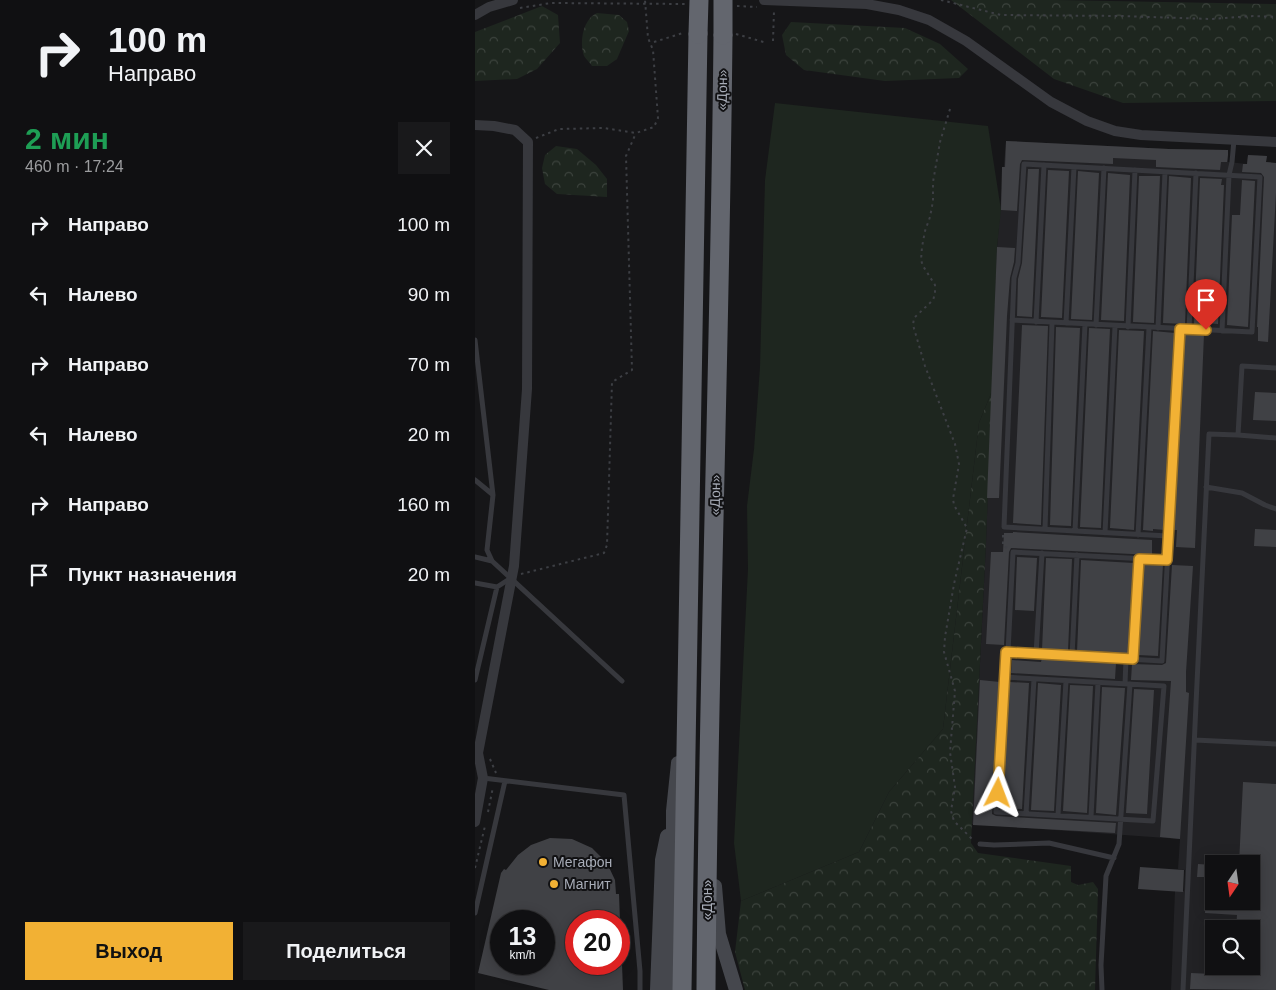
<!DOCTYPE html>
<html lang="ru">
<meta charset="utf-8">
<style>
body{margin:0;font-family:Helvetica,sans-serif;background:#19191b;color:#f1f3f6;height:100vh;display:flex;flex-direction:column;font-size:19px;white-space:nowrap}
*{box-sizing:border-box;margin:0}
p{font-size:16px;color:#9c9d9f}
.icon{flex:none;width:28px;height:28px;fill:none;stroke:currentColor;stroke-width:2;stroke-linecap:round;stroke-linejoin:round}
.map{position:relative;flex:1;overflow:hidden}
.sheet{display:flex;flex-direction:column;background:#101012;width:475px}
.sheet>*{flex:none}
.top-card{background:#101012;color:#f1f3f6;overflow:hidden}
.needle{width:32px;rotate:193deg}
.fabs{position:absolute;left:730px;top:855px;display:grid;gap:10px}
.fabs a{display:grid;place-items:center;width:55px;height:55px;border-radius:0px;background:#101012;box-shadow:0 2px 12px #0003,0 0 0 1px #303032;font-size:25px}
.speed{position:absolute;left:15px;top:910px;display:flex;gap:10px;font-size:25px;font-weight:700;text-align:center}
.speed>*{display:grid;place-content:center;width:65px;height:65px;border-radius:50%;background:#101012;box-shadow:0 2px 12px #0003,0 0 0 1px #303032;line-height:1}
.speed small{font-size:12px;font-weight:400}
.speed .limit{border:8px solid #d22;background:#fff;color:#111}
.pin{position:absolute;display:grid;place-items:center;width:42px;height:42px;color:#fff;margin:-51px -21px;border-radius:50% 50% 50% 0;rotate:-45deg;box-shadow:0 0 5px #0007}
.pin .icon{rotate:45deg}
.me{position:absolute;width:55px;margin:-28px;rotate:3deg;stroke-linejoin:round;filter:drop-shadow(0 0 4px #0008)}
.turn{display:flex;align-items:center;gap:18px;height:105px;padding:0 25px;font-size:22px}
.turn .icon{width:65px;height:65px;stroke-width:2.5}
.turn b{display:block;font-size:35px;line-height:42px}
.round{display:grid;place-items:center;flex:none;width:52px;height:52px;border-radius:0px;background:#19191b}
.headline{display:flex;align-items:center;justify-content:space-between;height:85px;padding:0 25px}
h1{font-size:30px;font-weight:600;line-height:38px;color:#1e9e55}
.button{display:flex;gap:10px;margin-top:auto;padding:10px 25px}
.button a{flex:1;height:58px;border-radius:0px;background:#f2b134;color:#111;font-size:20px;font-weight:600;line-height:58px;text-align:center}
.button a+a{background:#19191b;color:#f1f3f6}
ul{padding:0;list-style:none}
li{display:flex;align-items:center;gap:15px;height:70px;padding:0 25px}
li div{flex:1}
li b{display:block;font-size:19px}
li em{font-style:normal}
main{display:flex;flex:1;min-height:0}
.map>svg:first-child{display:block}
</style>
<main>
<section class="sheet">
<div class="top-card">
<div class="turn"><svg class="icon" aria-label="right" viewBox="0 0 24 24"><path d="M7 20v-9h11M14 6l5 5-5 5"/></svg><div><b>100 m</b>Направо</div></div>
</div>
<div class="headline"><div><h1>2 мин</h1><p>460 m · 17:24</p></div><a class="round"><svg class="icon" aria-label="close" viewBox="0 0 24 24"><path d="M6 6l12 12M18 6L6 18"/></svg></a></div>
<ul>
<li><svg class="icon" aria-label="right" viewBox="0 0 24 24"><path d="M7 20v-9h11M14 6l5 5-5 5"/></svg><div><b>Направо</b></div><em>100 m</em></li>
<li><svg class="icon" aria-label="left" viewBox="0 0 24 24"><path d="M17 20v-9H6M10 6l-5 5 5 5"/></svg><div><b>Налево</b></div><em>90 m</em></li>
<li><svg class="icon" aria-label="right" viewBox="0 0 24 24"><path d="M7 20v-9h11M14 6l5 5-5 5"/></svg><div><b>Направо</b></div><em>70 m</em></li>
<li><svg class="icon" aria-label="left" viewBox="0 0 24 24"><path d="M17 20v-9H6M10 6l-5 5 5 5"/></svg><div><b>Налево</b></div><em>20 m</em></li>
<li><svg class="icon" aria-label="right" viewBox="0 0 24 24"><path d="M7 20v-9h11M14 6l5 5-5 5"/></svg><div><b>Направо</b></div><em>160 m</em></li>
<li><svg class="icon" aria-label="arrive" viewBox="0 0 24 24"><path d="M6 21V4h12l-3 4 3 4H6"/></svg><div><b>Пункт назначения</b></div><em>20 m</em></li>
</ul>
<div class="button"><a>Выход</a><a>Поделиться</a></div>
</section>
<div class="map">
<svg width="801" height="990" viewBox="0 0 801 990">
<defs>
<pattern id="forest-crowns" width="20" height="18" patternUnits="userSpaceOnUse" patternTransform="scale(1.25)"><rect width="20" height="18" fill="#1e261f"/><path d="M2 6a3 3 0 1 1 6 0M12 15a3 3 0 1 1 6 0" fill="none" stroke="#3c433d"/></pattern>
</defs>
<rect width="100%" height="100%" fill="#161618"/>
<path fill="#222225" fill-rule="evenodd" d="M531,141L694,149L753,150V162L772,164L773,155L792,156L791,162L801,163V990H696L700,891H709L710,870L703,869L705,839L497,824L511,543L522,247ZM739,864H776V901H739ZM739,929H776V966H739Z"/>
<path fill="#1e261f" d="M300,103L513,126L526,210L522,247L517,391L504,423L468,729L414,792L384,852L266,901L259,843L273,569L272,506L279,449L285,367L290,180Z"/>
<path fill="url(#forest-crowns)" d="M476,0H581L801,4V101L648,103L579,79Z
M67,6L83,15L85,43L62,69L42,79L0,81V32Z
M122,13L144,15L152,22L154,31L142,59L132,66H117C115,63 111,59 109,56C104,42 108,19 122,13Z
M316,22L430,28L465,44L493,69L484,78L410,81L329,70L311,55L307,35Z
M81,146L102,149L121,165L132,179V197L82,194L70,184L67,168L70,155Z
M517,391L511,543L496,843L503,853L596,866V882L603,885L618,882L623,889L620,990H270L260,952L266,901L384,852L414,792L468,729L504,423Z"/>
<path fill="#404145" fill-rule="evenodd" d="M531,141L694,149L753,150V155L752,162H746L745,170L681,167V160L638,158V164L547,160L545,164L542,211L526,210L527,167H530Z
M773,155L792,156L791,162L801,163V193L793,342L783,341V327H782L789,177L786,173L767,172L768,164H772Z
M553,169H564L557,317L542,316L543,279L547,263Z
M573,170L594,171L587,318L566,317Z
M603,171L624,173L617,320L596,319Z
M633,173L655,175L649,321L626,320Z
M664,176H685L679,323L658,322Z
M694,176L716,178L710,324L688,323Z
M725,178L747,179L746,185H749L743,324L730,323L729,325H719Z
M767,180L780,181L773,327L752,325L757,215H765Z
M522,247L540,248L539,262L535,278L532,316L524,498H512Z
M547,325L573,326L566,525L538,523Z
M581,327L605,328L596,526L575,525Z
M614,328L635,329L626,528L605,527Z
M644,330L669,331L659,530L635,528Z
M678,331L700,333L690,530L678,529V531L668,530Z
M709,333L729,334L720,548L701,547L702,530H698Z
M780,392L801,393V421L778,420Z
M780,529L801,530V547L779,546Z
M538,532L677,540V555L536,548L534,552L529,645L511,644L516,552H528L529,533H538Z
M542,557L562,558L559,611L540,610Z
M571,558L597,559L593,651L567,650Z
M606,560L659,563L654,654L602,652Z
M668,563L688,564L683,656L663,655Z
M697,565L718,566L711,672V692L714,693L705,839L685,837L696,681L656,680L657,664L687,665L691,663Z
M567,658L641,663L640,679L536,673L537,660L566,662Z
M505,680L525,682L517,814L521,816L641,823L640,833L498,825Z
M534,682L554,683L547,809L526,808Z
M563,683L586,685L579,811L556,810Z
M595,685L618,686L612,813L588,811Z
M627,687L650,688L641,815L621,813Z
M659,689L679,690L672,814L651,813Z
M768,782L801,784V990L715,989L716,973L759,975V966H776V929H761L762,915L730,913L731,895L739,896V901H776V864H764Z
M75,838L97,839L117,848L132,863L140,880L141,894H144L145,921H101V964H147L148,990H74L3,973L26,873L29,869L31,870L43,855L56,845ZM26,921H69V964H26Z
M723,864L739,865V877H722Z
M665,867L709,870L708,892L663,889Z"/>
<g fill="none" stroke-linecap="round" stroke-linejoin="round">
<path stroke="#3d3f44" stroke-width="2" stroke-dasharray="2.5 4" stroke-linecap="butt" d="M466,0L526,15L645,16L736,19L778,16L801,17
M262,6L282,7
M45,8L76,3L210,4
M261,34L292,43
M298,41L299,11
M179,42L208,33
M475,109L465,142L458,182V201L455,217L450,231L447,247L446,260L448,266L460,285V294L458,300L439,318L438,325L450,366L480,444L484,464L478,499L479,505L492,528L479,584L470,637L469,652L480,691L475,752L480,787L476,811L479,821L498,840
M61,138L84,129L129,128L161,133L179,127L183,118L178,50L173,38L170,0
M528,535V546L532,548
M46,574L129,553L132,545L137,382L157,370L151,156L161,133
M15,759L21,773
M13,812L18,787
M0,868L10,826"/>
<path stroke="#37383d" stroke-width="5" d="M537,320L777,332L785,177L549,164L543,263L539,278L529,527L693,536
M561,322L569,165
M591,323L599,167
M621,325L629,168
M653,327L660,170
M683,328L690,172
M714,330L721,173
M747,331L754,175L757,162L759,140
M0,340L18,495L12,550L17,561L147,681
M801,368L767,366L763,435L801,438
M0,480L17,494
M731,487L767,493L790,505L801,509
M570,529L577,323
M600,531L610,324
M630,533L640,326
M663,535L674,328
M0,557L17,561
M0,583L22,587
M533,652L538,552L692,560
M561,654L567,553
M597,656L602,555
M658,659L664,559
M529,677L689,686L678,821L521,812L531,652L687,661L705,329
M0,680L22,587L36,578
M650,684L651,659
M720,740L801,744
M8,778L149,795L165,971V990
M551,814L559,679
M583,815L591,681
M616,817L623,683
M505,844L519,845L574,843L639,858
M0,913L30,781
M627,990L626,965L631,876L644,844L655,684
M708,990C717,805 724,619 734,434L763,435"/>
<path stroke="#37383d" stroke-width="10" d="M289,0L392,4L424,10L454,20L491,41L576,102L612,121L640,131L666,135L801,142
M0,15L14,7L38,0
M0,125L19,126L40,130L53,142L52,389L39,566L3,753L8,778L0,822"/>
<path stroke="#45474d" stroke-width="14" d="M240,886L244,934L261,990
M182,990L187,860L192,836
M193,990L198,911V811L203,763"/>
<path stroke="#63666e" stroke-width="19" d="M207,990L223,34
M231,990C233,672 245,354 248,35"/>
<path stroke="#63666e" stroke-width="19" d="M223,34L224,0
M248,35V0"/>
</g>
<g fill="none" stroke-linecap="round" stroke-linejoin="round">
<defs>
<path id="route" d="M523,793L531,652L658,659L664,559L692,560L705,329L731,330"/>
</defs>
<use href="#route" stroke="#9d7322" stroke-width="12"/>
<use href="#route" stroke="#f2b134" stroke-width="9"/>
</g>
<g fill="#f2b134" stroke="#111113" stroke-width="2">
<circle cx="68" cy="862" r="5"/>
<circle cx="79" cy="884" r="5"/>
</g>
<g text-anchor="middle" stroke-width="4" stroke-linejoin="round" paint-order="stroke">
<g font-size="14" fill="#a8adb8" stroke="#111113">
<text transform="translate(247 90) rotate(-89)" y="5">«Дон»</text>
<text transform="translate(240 495) rotate(-89)" y="5">«Дон»</text>
<text transform="translate(232 900) rotate(-90)" y="5">«Дон»</text>
</g>
<g font-size="14" fill="#a8adb8" stroke="#111113" text-anchor="start">
<text x="78" y="867">Мегафон</text>
<text x="89" y="889">Магнит</text>
</g>
</g>
</svg>
<div class="fabs">
<a><svg class="needle" viewBox="-14 -14 28 28"><path d="M0-13l5 13h-10z" fill="#e53935"/><path d="M0 13l5-13h-10z" fill="#9c9d9f"/></svg></a>
<a><svg class="icon" aria-label="search" viewBox="0 0 24 24"><circle cx="10" cy="10" r="6"/><path d="M15 15l6 6"/></svg></a>
</div>
<div class="speed"><div>13<small>km/h</small></div><div class="limit">20</div></div>
<div class="pin" style="left:731px;top:330px;background:#d93025"><svg class="icon" aria-label="arrive" viewBox="0 0 24 24"><path d="M6 21V4h12l-3 4 3 4H6"/></svg></div>
<svg class="me" style="left:523px;top:793px" viewBox="-20 -20 40 40"><path d="M0-17L14 15 0 8-14 15z" fill="#f2b134" stroke="#fff" stroke-width="4"/></svg>
</div>
</main>
